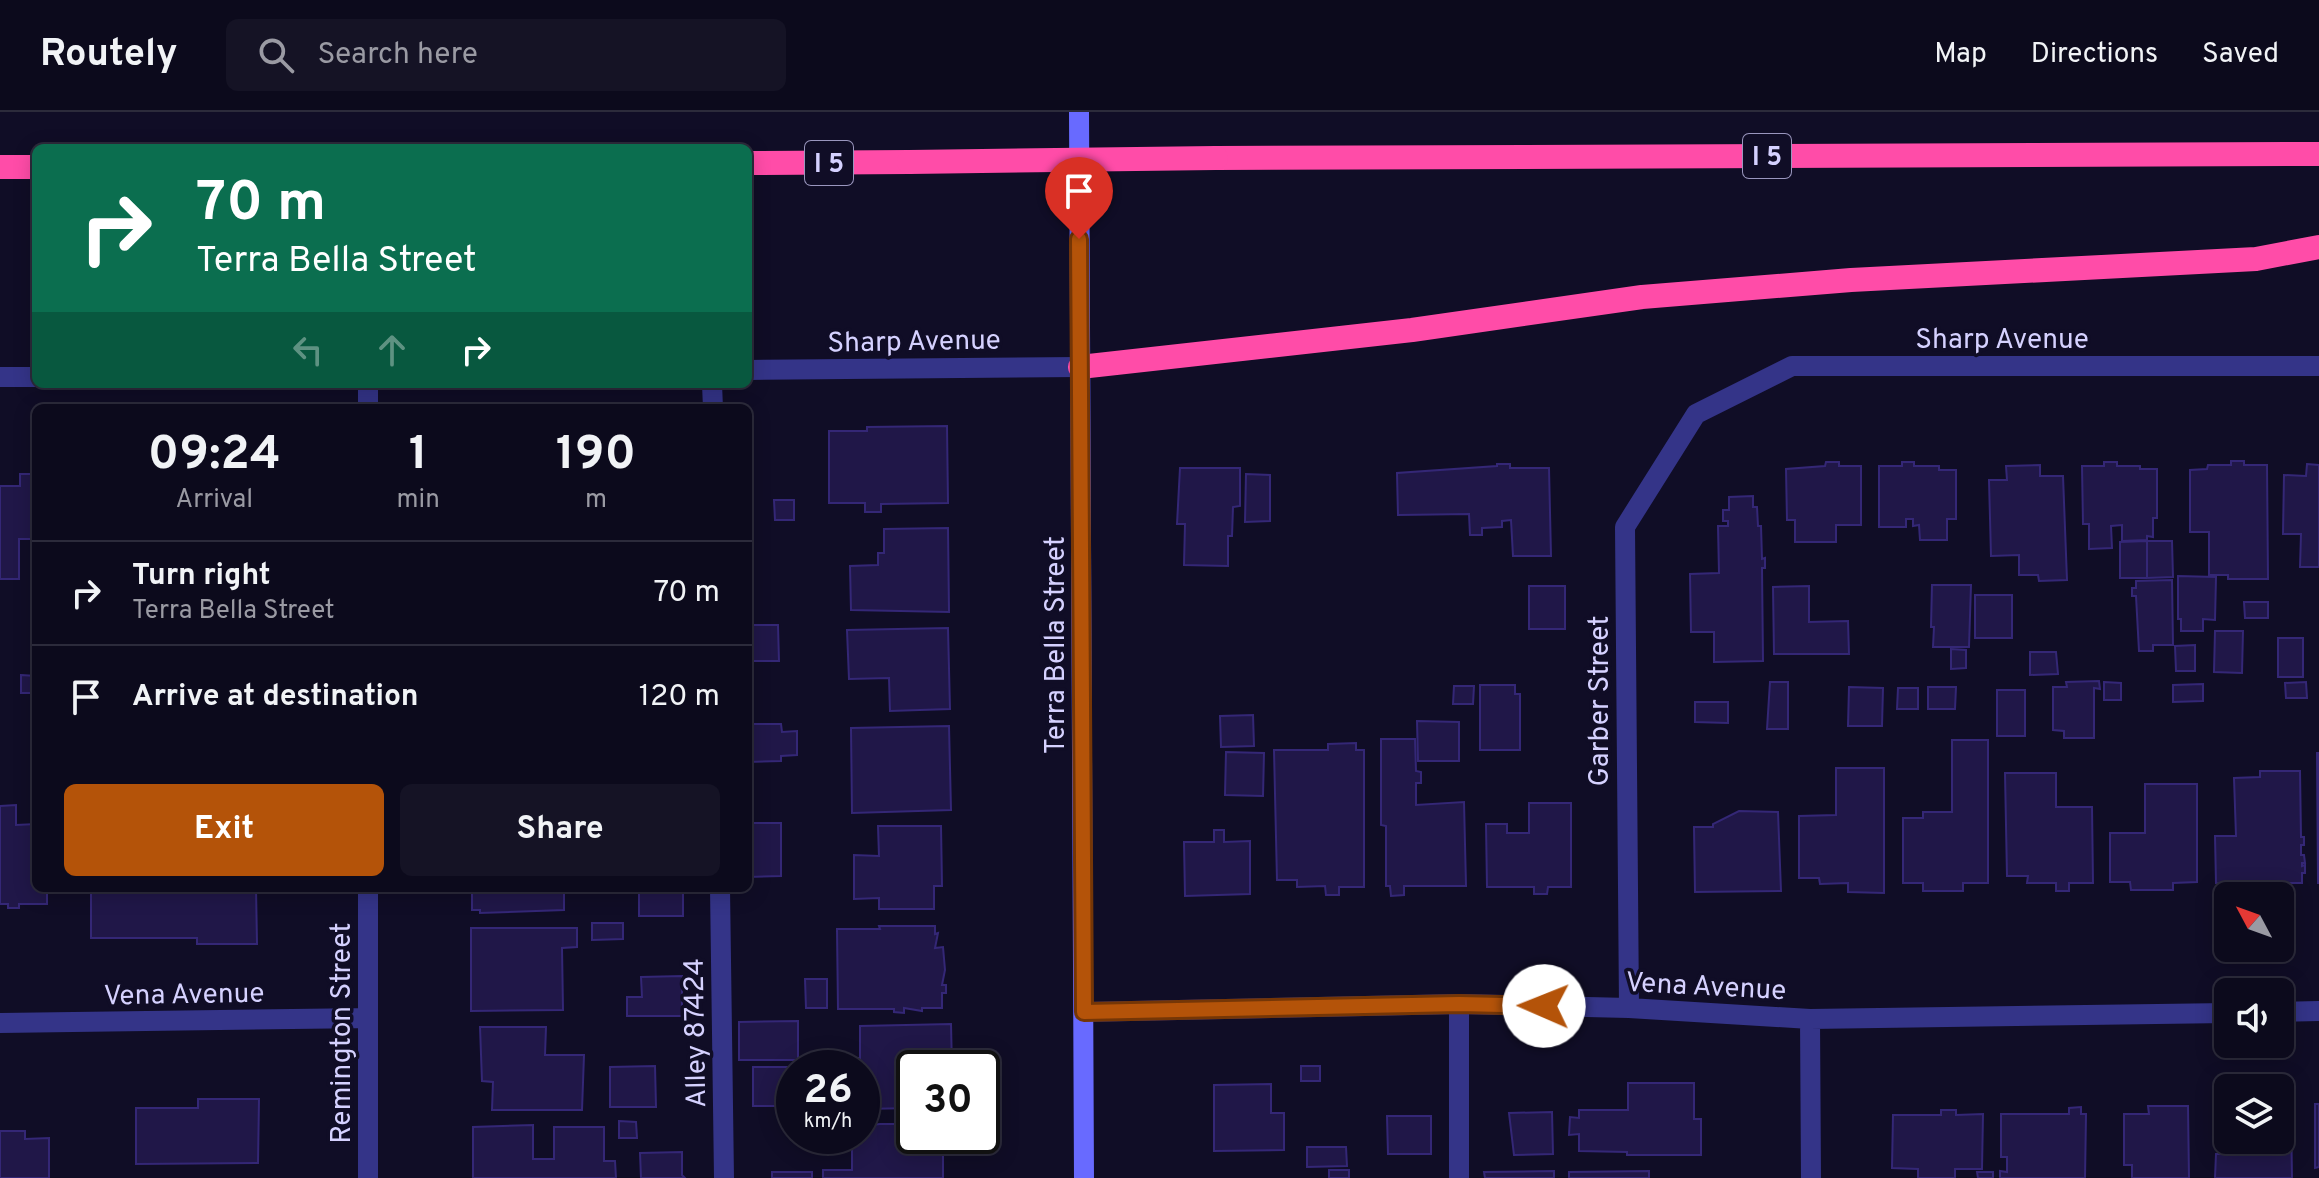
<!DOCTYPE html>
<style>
body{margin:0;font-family:Overpass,sans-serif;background:#151325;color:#f1f3f6;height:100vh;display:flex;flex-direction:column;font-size:30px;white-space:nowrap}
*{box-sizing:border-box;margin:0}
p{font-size:26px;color:#9a9aa3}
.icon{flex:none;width:44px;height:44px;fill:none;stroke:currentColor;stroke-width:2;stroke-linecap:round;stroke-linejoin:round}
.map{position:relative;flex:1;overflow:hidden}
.drawer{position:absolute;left:32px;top:292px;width:720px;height:488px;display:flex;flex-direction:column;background:#0c0a1c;border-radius:12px;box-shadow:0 4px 20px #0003,0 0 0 2px #2c2b3b}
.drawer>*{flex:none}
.banner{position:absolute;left:32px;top:32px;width:720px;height:244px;border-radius:12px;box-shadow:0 4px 20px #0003,0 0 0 2px #2c2b3b;background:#0b6e4f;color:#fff;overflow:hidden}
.needle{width:52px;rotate:311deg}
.tools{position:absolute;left:2214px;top:770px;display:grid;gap:16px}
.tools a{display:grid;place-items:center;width:80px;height:80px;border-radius:12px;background:#0c0a1c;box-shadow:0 4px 20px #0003,0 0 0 2px #2c2b3b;font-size:40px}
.speed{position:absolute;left:776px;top:938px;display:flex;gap:16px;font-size:40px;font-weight:700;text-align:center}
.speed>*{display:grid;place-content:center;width:104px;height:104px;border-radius:50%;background:#0c0a1c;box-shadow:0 4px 20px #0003,0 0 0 2px #2c2b3b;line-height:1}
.speed small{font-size:20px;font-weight:400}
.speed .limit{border:4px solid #111;border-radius:12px;background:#fff;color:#111}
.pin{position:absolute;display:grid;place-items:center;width:68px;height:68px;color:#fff;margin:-82px -34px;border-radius:50% 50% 50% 0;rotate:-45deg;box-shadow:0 0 8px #0007}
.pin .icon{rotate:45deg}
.me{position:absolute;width:88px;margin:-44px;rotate:271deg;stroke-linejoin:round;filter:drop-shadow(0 0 6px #0008)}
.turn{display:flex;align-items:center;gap:28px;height:168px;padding:0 32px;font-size:36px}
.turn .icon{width:104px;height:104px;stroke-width:2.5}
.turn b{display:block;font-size:56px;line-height:68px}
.lanes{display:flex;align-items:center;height:76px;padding:0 32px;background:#0003;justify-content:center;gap:40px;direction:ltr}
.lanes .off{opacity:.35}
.eta{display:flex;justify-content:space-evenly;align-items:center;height:136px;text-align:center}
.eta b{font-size:48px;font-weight:700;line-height:56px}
.primary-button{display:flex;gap:16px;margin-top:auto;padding:16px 32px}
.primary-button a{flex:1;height:92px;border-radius:12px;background:#b45309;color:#fff;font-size:32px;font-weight:700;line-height:92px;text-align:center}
.primary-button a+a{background:#151325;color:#f1f3f6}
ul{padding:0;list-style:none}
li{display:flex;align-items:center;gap:24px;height:104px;padding:0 32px;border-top:2px solid #2c2b3b}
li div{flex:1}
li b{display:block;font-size:30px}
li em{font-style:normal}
header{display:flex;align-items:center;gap:48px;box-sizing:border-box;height:112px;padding:0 40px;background:#0c0a1c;border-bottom:2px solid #2c2b3b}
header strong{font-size:38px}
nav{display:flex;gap:44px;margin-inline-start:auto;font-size:28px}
.search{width:560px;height:72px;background:#151325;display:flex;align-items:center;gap:20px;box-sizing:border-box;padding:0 28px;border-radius:12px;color:#9a9aa3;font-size:30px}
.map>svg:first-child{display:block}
</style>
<header>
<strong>Routely</strong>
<div class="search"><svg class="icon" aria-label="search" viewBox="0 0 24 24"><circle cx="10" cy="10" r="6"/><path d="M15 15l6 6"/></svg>Search here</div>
<nav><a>Map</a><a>Directions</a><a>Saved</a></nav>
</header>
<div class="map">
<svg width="2319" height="1066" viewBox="0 0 2319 1066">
<rect width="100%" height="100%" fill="#100d26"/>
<path fill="#201748" stroke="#342776" stroke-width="2" d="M947,314L948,391L881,392V400H865V391H829V319H867V315Z
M2231,349H2244V353H2267L2268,467H2228V463H2209V420H2190V358L2207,357L2208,353H2231Z
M1826,350H1839V354H1861V413H1836V430H1795V408H1787L1786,357L1825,354Z
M1902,350H1914V354H1939V358H1956V407H1947V428H1920L1919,413L1913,414V407H1906V415H1879V354H1902Z
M2104,350H2117V354H2140V357H2157V406H2153V425L2147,424V428L2122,429V413L2111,414L2112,436L2089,437V412H2083L2082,354H2104Z
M1497,352H1510V356H1549L1551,444H1513L1511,408L1502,409V415L1482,416V423H1470L1469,402L1398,403L1397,361L1497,354Z
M2307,352L2319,353V455H2300L2301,422H2283L2284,363L2306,364Z
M2040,353V364H2063L2067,468L2039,469L2038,463H2019V443L1991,444L1989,368H2007L2006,354Z
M1180,356H1240V394L1233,395L1232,424H1228V454L1184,453L1185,412H1177Z
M20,362H36V427H19V467H0V374H20Z
M1246,362L1270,363V409L1245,410Z
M1753,384V395H1757L1758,414H1761L1762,447L1765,446V456H1762L1763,549L1714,550V520H1691L1690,462L1719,461L1718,414H1728V409H1723V398H1729V385Z
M774,388H794V408H775Z
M948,416L949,500L851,498L850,454L878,453V441H884V417Z
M2147,429V466H2120V430Z
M2147,429H2172L2173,465L2147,466Z
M2178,464L2216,465L2215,508L2203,507V519H2181V507H2178Z
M2172,468L2173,533H2153V539H2139L2136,484H2132V476H2136V469Z
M1932,473H1971L1969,535H1933L1934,515H1931Z
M1529,474H1565V517H1529Z
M1809,474V510L1848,509L1849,542H1774L1773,475Z
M1975,483H2012V526H1975Z
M2244,490H2268V506H2245Z
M748,513H778L779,549H748Z
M948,516L950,597L890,599L889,566L849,567L847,518Z
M2215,519H2243L2242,561L2214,560Z
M2278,526H2303V565H2278Z
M2195,533V559H2176L2175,534Z
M1951,537L1966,538V556L1951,557Z
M2030,540H2056L2058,562L2030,563Z
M21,563L36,564V581H21Z
M2099,569L2100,577L2094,576V626H2064V619L2053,618V575H2067L2066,570Z
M1770,570H1788V617H1767Z
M2104,570L2121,571V588H2104Z
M2306,570L2307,586H2286L2285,571Z
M2203,572V589L2173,590V573Z
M1480,573H1515V582H1520V638H1480Z
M1454,574H1474L1473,592H1453Z
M1849,575L1883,576L1882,614H1848Z
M1928,575H1956L1955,597H1928Z
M1898,576H1918V597H1897Z
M1997,578H2025V624H1997Z
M1695,590H1728V611L1695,610Z
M1253,603L1254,634L1221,635L1220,604Z
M1417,609L1459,610V649H1418Z
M748,612H781L782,620L797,619V643L781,644V649L748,650Z
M949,614L951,698L852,701L851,616Z
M1381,627H1415L1416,659L1421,660V671H1416V693L1464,690L1466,774H1404V783L1391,784L1390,774H1386V714L1381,713Z
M1952,628H1988V771H1963V779H1923V771H1903V706H1923V700H1952Z
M1356,631V638H1364V775H1339V783H1326L1325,774L1297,775V768H1277L1274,638H1328V632Z
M1226,640L1264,641L1263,684L1225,683Z
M2317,641H2319V771H2318Z
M1836,656H1884V781L1848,780V771L1820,772L1819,766H1799V704L1836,703Z
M2260,659H2300L2301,725H2304V733H2301V743H2304L2305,751H2302V754L2305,753V761H2302V771H2289V775L2279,776L2280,771H2277V777H2263V771H2260V775H2244L2245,772L2216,771L2215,724H2236L2234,666L2260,665Z
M2005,661H2056V695H2092L2093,771H2069V779H2056V771H2027L2028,764H2007Z
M2145,672H2197V770L2173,771V778H2131L2130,770H2110V721H2145Z
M1529,691H1571V775H1548L1547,782H1534V775H1487L1486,712H1507V721H1529Z
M16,693V713L36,712V776H47V792H19V796H8V792H0V694Z
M1739,699L1778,700L1781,779L1695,780L1694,715H1713V712Z
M748,711H781V764L748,765Z
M878,714H941L942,774H934V797H879V786L854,787V743L879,744Z
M1214,718H1224V730L1250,729V782L1185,784L1184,730H1214Z
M91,776H256L257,832H197V826H91Z
M472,776H564V798L480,801V798H472Z
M639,776H683V804H639Z
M592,811H623V827L592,828Z
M879,814H935V822L938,821L935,836L943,835L945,858L942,873H946V881H942V896H922V899L904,896V901L894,900V897H838L837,817H880Z
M471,816H577V835L562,836L563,898L471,899Z
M682,864V904H627V885H642L641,865Z
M805,867H827V896H806Z
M798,909V948H739V910Z
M951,912L952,956H914V996L862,997V956H830V946H860V914Z
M480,915H546L545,943H584L582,998H492L493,970L482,969Z
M655,954L656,995H610V955Z
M1301,954H1320V969H1301Z
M753,955H826V956H794V994H753Z
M1628,971H1694V1007H1701V1043H1627V1040L1579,1039V1022L1569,1023L1570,1005L1579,1006V998H1628Z
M1271,972V1001H1284V1038L1214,1039V973Z
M198,987H259L258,1051L136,1052V996H198Z
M2315,992H2319V1055L2315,1056Z
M2148,994H2188L2189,1066H2132V1053H2124V1002H2149Z
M2280,994H2289L2288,1001H2291L2292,1066H2215L2216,1042H2239V1028H2280Z
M2081,995V1002H2086L2085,1066H2000V1059L2007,1060V1045H2001V1002H2069V996Z
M1941,998H1956V1003L1983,1002L1982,1057H1955V1066H1918V1057L1892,1056L1893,1003H1941Z
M1552,1000L1553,1042L1514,1043L1509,1001Z
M1387,1004H1431V1042H1388Z
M619,1009L636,1010L637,1026H619Z
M880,1012H914V1024H943V1066H823V1058H852V1024H862V1014Z
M533,1013V1047H554V1015H604V1049H615L616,1066H473V1015Z
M0,1019H25V1027L49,1026V1066H0Z
M1307,1035H1346L1347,1054L1307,1055Z
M682,1040V1063L685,1066H641L640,1041Z
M1329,1058H1349V1066H1329Z
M1554,1059V1066H1485L1484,1060Z
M1649,1059V1066H1569V1060Z
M772,1060H812V1066H772Z
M1977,1060H1993V1066H1978Z"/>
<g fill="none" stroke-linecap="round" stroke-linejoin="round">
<path stroke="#343488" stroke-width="20" d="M712,272L713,296
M720,776L724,1066
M1459,892V1066"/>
<path stroke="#343488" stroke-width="20" d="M748,258L1080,255
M0,265H36
M368,272V296
M368,776V1066
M1629,896L1625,415L1696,302L1792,254H2319
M1084,900L1459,892L1629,896L1810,907L2228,901
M2280,900L2319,899
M1810,907L1811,1066
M0,911L368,906"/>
<path stroke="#686aff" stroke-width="20" d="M1079,0L1084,1066"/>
<path stroke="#ff4ca8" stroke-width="24" d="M1216,46L2319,42
M748,51L909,50
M0,55H36
M1080,255L1412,218L1642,185L1851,168L2256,147L2319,135"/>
<path stroke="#ff4ca8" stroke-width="24" d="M909,50L1216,46"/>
</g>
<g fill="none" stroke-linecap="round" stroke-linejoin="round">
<defs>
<path id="route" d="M1079,127L1084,900L1459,892L1544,894"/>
</defs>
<use href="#route" stroke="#753606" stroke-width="20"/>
<use href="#route" stroke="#b45309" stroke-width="14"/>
</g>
<g text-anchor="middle" stroke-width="7" stroke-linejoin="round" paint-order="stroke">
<g fill="#100d26" stroke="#9a96be" stroke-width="2">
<rect x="1743" y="22" width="48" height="44" rx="6"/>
<rect x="805" y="29" width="48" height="44" rx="6"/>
</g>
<g font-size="26" font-weight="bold" fill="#d5d1ff">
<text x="1767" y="53">I 5</text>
<text x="829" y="60">I 5</text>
</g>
<g font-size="28" fill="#d5d1ff" stroke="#100d26">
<text x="2002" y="236">Sharp Avenue</text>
<text transform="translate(914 228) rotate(-1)" y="10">Sharp Avenue</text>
<text transform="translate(1054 533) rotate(-90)" y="10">Terra Bella Street</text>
<text transform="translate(1598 589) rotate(-90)" y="10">Garber Street</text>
<text transform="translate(1706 873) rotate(3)" y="10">Vena Avenue</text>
<text transform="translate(184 881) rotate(-1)" y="10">Vena Avenue</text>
<text transform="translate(340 921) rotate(-90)" y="10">Remington Street</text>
<text transform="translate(694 921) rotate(-91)" y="10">Alley 87424</text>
</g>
</g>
</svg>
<div class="tools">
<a><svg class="needle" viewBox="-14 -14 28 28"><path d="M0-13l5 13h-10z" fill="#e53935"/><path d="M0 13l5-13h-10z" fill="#9a9aa3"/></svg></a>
<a><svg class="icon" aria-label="sound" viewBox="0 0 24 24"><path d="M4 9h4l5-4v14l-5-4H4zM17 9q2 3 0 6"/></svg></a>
<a><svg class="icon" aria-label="layers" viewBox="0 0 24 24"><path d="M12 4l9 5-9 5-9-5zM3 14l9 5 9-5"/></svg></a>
</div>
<div class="speed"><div>26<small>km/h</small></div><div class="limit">30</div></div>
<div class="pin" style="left:1079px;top:127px;background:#d93025"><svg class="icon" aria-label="arrive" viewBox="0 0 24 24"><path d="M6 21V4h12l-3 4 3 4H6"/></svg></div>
<svg class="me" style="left:1544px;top:894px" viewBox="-20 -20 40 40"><circle r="19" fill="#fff"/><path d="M0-13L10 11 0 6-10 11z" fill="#b45309"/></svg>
<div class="banner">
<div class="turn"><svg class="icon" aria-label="right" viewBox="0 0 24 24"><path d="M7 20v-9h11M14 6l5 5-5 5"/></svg><div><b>70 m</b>Terra Bella Street</div></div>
<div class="lanes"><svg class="icon off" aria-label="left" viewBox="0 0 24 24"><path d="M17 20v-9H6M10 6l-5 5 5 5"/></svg><svg class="icon off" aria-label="ahead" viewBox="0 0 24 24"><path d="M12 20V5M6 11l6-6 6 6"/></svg><svg class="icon" aria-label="right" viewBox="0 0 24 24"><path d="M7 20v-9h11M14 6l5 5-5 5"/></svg></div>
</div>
<section class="drawer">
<div class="eta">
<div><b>09:24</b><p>Arrival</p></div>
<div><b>1</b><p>min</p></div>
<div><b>190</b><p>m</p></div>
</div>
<ul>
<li><svg class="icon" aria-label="right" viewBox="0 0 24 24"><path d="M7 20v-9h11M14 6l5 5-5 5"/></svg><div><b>Turn right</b><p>Terra Bella Street</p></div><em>70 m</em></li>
<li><svg class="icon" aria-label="arrive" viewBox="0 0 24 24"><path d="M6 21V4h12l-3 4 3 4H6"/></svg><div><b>Arrive at destination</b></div><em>120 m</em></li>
</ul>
<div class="primary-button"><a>Exit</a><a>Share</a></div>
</section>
</div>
